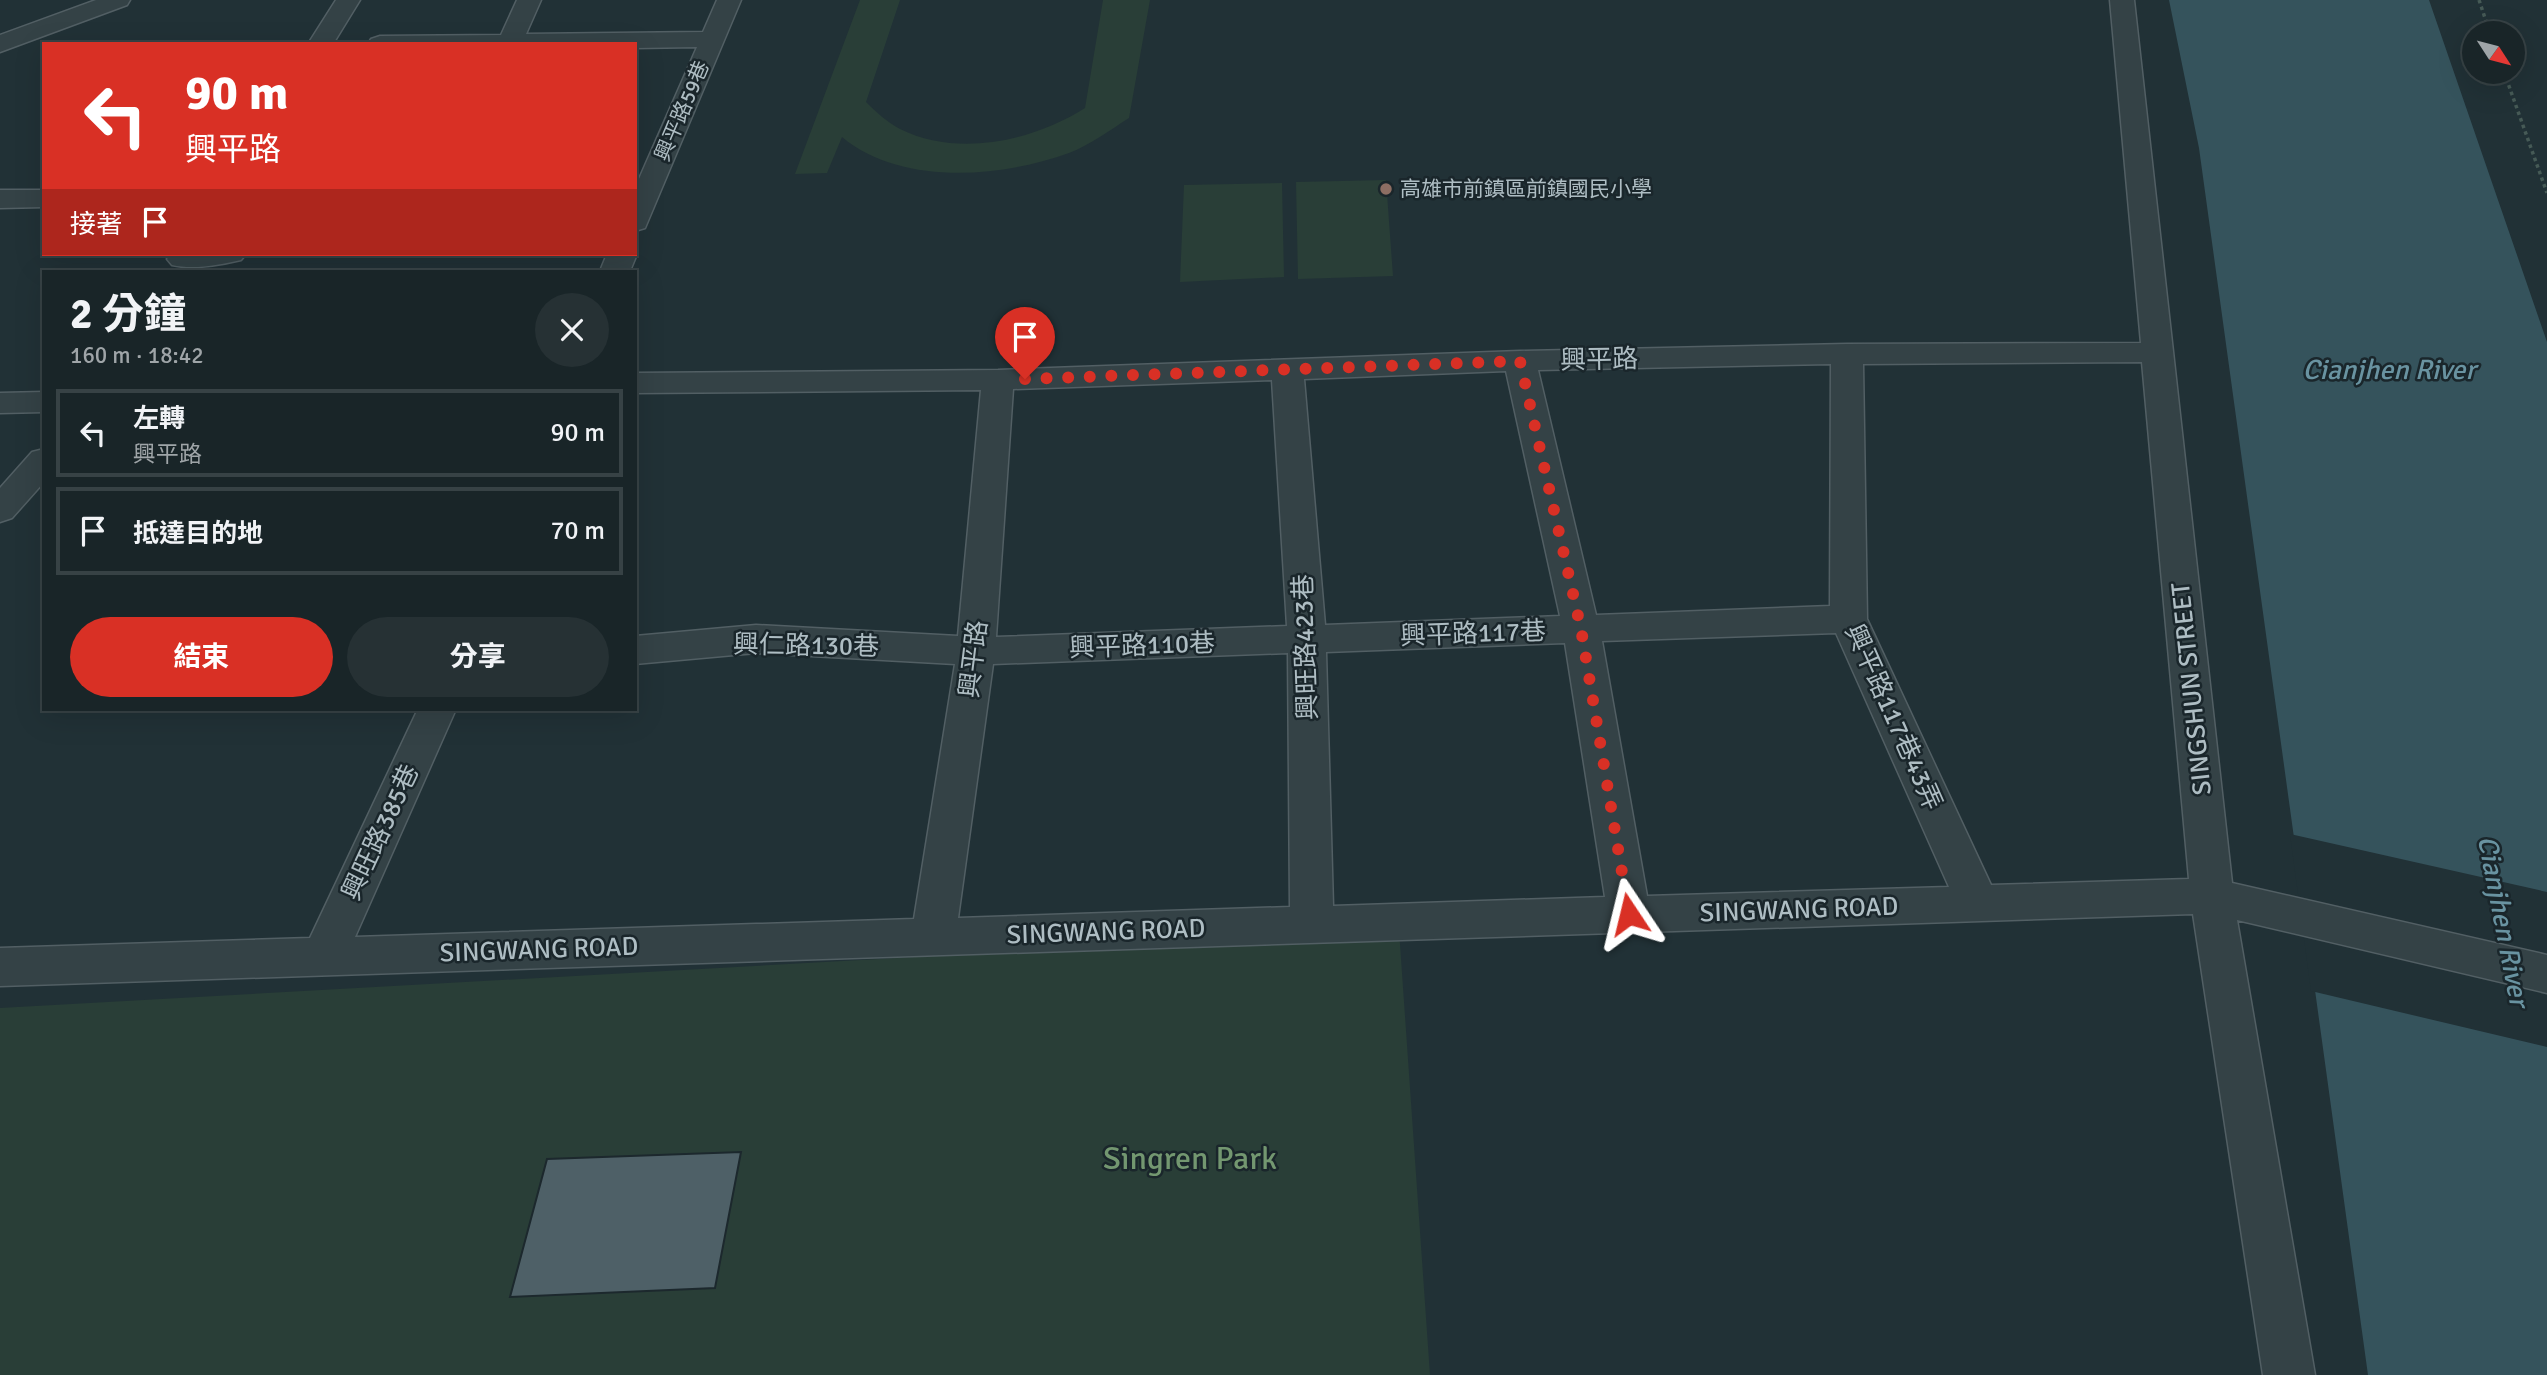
<!DOCTYPE html>
<html lang="zh-TW">
<meta charset="utf-8">
<style>
body{margin:0;font-family:Signika,"Noto Sans TC",sans-serif;background:#263134;color:#f1f3f6;height:100vh;display:flex;flex-direction:column;font-size:26px;white-space:nowrap}
*{box-sizing:border-box;margin:0}
p{font-size:23px;color:#9fa5a8}
.icon{flex:none;width:38px;height:38px;fill:none;stroke:currentColor;stroke-width:2;stroke-linecap:round;stroke-linejoin:round}
.map{position:relative;flex:1;overflow:hidden}
.drawer{position:absolute;left:42px;top:270px;width:595px;height:441px;display:flex;flex-direction:column;background:#192528;border-radius:0px;box-shadow:0 7px 28px #0002,0 0 0 2px #374245}
.drawer>*{flex:none}
.hud{position:absolute;left:42px;top:42px;width:595px;height:214px;border-radius:0px;box-shadow:0 7px 28px #0002,0 0 0 2px #374245;background:#d93025;color:#fff;overflow:hidden}
.needle{width:46px;rotate:126deg}
.controls{position:absolute;left:2462px;top:21px;display:grid;gap:14px}
.controls a{display:grid;place-items:center;width:63px;height:63px;border-radius:50%;background:#192528;box-shadow:0 7px 28px #0002,0 0 0 2px #374245;font-size:35px}
.pin{position:absolute;display:grid;place-items:center;width:60px;height:60px;color:#fff;margin:-72px -30px;border-radius:50% 50% 50% 0;rotate:-45deg;box-shadow:0 0 7px #0007}
.pin .icon{rotate:45deg}
.me{position:absolute;width:77px;margin:-38px;rotate:350deg;stroke-linejoin:round;filter:drop-shadow(0 0 5px #0008)}
.turn{display:flex;align-items:center;gap:24px;height:147px;padding:0 28px;font-size:32px}
.turn .icon{width:91px;height:91px;stroke-width:2.5}
.turn b{display:block;font-size:49px;line-height:60px}
.then{display:flex;align-items:center;height:66px;padding:0 28px;background:#0003;gap:14px;font-size:26px}
.round{display:grid;place-items:center;flex:none;width:74px;height:74px;border-radius:37px;background:#263134}
.overview{display:flex;align-items:center;justify-content:space-between;height:119px;padding:0 28px}
h1{font-size:42px;font-weight:700;line-height:52px}
.primary-button{display:flex;gap:14px;margin-top:auto;padding:14px 28px}
.primary-button a{flex:1;height:80px;border-radius:42px;background:#d93025;color:#fff;font-size:28px;font-weight:700;line-height:80px;text-align:center}
.primary-button a+a{background:#263134;color:#f1f3f6}
ul{padding:0;list-style:none}
li{display:flex;align-items:center;gap:21px;height:88px;margin:0 14px 10px;padding:0 14px;border:4px solid #374245;border-radius:0px}
li div{flex:1}
li b{display:block;font-size:26px}
li em{font-style:normal}
.map>svg:first-child{display:block}
</style>
<div class="map">
<svg width="2547" height="1375" viewBox="0 0 2547 1375">
<rect width="100%" height="100%" fill="#213136"/>
<path fill="#293e37" d="M860,0H900L866,102C876,112 887,122 900,129C958,158 1033,141 1085,108L1103,0H1150L1129,118C1110,130 1090,145 1069,153C1000,178 901,186 842,137L827,173L795,174Z
M1386,180L1393,276L1298,279L1296,182Z
M1282,183L1284,277L1180,282L1184,185Z
M1399,930L1430,1375H0V1008Z"/>
<path fill="#35535c" d="M2169,0H2429L2547,342V1375H2368L2199,148Z"/>
<path fill="#213136" d="M2290,834L2547,892V1047L2311,991Z"/>
<path fill="#4e6067" stroke="#1c282d" stroke-width="2" d="M741,1152L715,1288L510,1297L547,1159Z"/>
<g fill="none" stroke-linecap="round" stroke-linejoin="round">
<defs>
<path id="minor" d="M96,0H130L127,5L0,52V35Z
M336,0H360L333,44H308Z
M517,0H541L526,34L703,32L717,0H741L645,228L635,231V188L697,47L635,48V44H368L371,39L380,36L501,35Z
M2110,0H2134L2232,883L2547,955V993L2237,920L2315,1375H2263L2193,914L0,986V948L310,938L418,709H456L355,937L914,919L955,664L756,653L635,664V636L756,625L958,636L981,390L635,393V373L998,370L1520,351L1847,344L2141,343ZM2142,362L2189,879L1991,885L1867,619L1863,364ZM1831,364L1830,606L1596,615L1538,370ZM1506,371L1560,616L1325,625L1304,379ZM1272,380L1287,626L996,637L1013,389ZM1836,633L1949,887L1647,896L1602,641ZM1565,643L1605,897L1333,906L1326,652ZM1288,653L1290,907L958,918L993,664Z
M0,190H44V207L0,208Z
M635,252L637,254L630,271H600L607,254Z
M171,254H246L241,260C220,265 193,270 172,265L167,259Z
M44,392V412L0,413V393Z
M44,449V482L12,518L0,522V488L32,452Z"/>
</defs>
<use href="#minor" stroke="#525f64" stroke-width="3"/>
<path stroke="#465a56" stroke-width="3.5" stroke-dasharray="3.5 3.5" stroke-linecap="butt" d="M2479,0L2490,33
M2504,72L2547,193"/>
<use href="#minor" fill="#344246" fill-rule="evenodd"/>
</g>
<g fill="none" stroke-linecap="round" stroke-linejoin="round">
<path stroke="#d93025" stroke-width="12" stroke-dasharray="0 21.6" d="M1025,379L1520,361L1581,629L1629,914"/>
</g>
<circle fill="#8d6e63" stroke="#1a262b" stroke-width="2.5" cx="1386" cy="189" r="7"/>
<g text-anchor="middle" stroke-width="5" stroke-linejoin="round" paint-order="stroke">
<g font-size="21" fill="#aebdc3" stroke="#1a262b">
<text transform="translate(682 111) rotate(-67)" y="7">興平路59巷</text>
</g>
<g font-size="21" fill="#aebdc3" stroke="#1a262b" text-anchor="start">
<text x="1400" y="196">高雄市前鎮區前鎮國民小學</text>
</g>
<g font-size="26" fill="#aebdc3" stroke="#1a262b">
<text transform="translate(1599 359) rotate(-1)" y="9">興平路</text>
<text transform="translate(1473 633) rotate(-2)" y="9">興平路117巷</text>
<text transform="translate(806 645) rotate(1)" y="9">興仁路130巷</text>
<text transform="translate(1142 645) rotate(-2)" y="9">興平路110巷</text>
<text transform="translate(1305 647) rotate(-92)" y="9">興旺路423巷</text>
<text transform="translate(973 659) rotate(-83)" y="9">興平路</text>
<text transform="translate(2191 689) rotate(-96)" y="9">SINGSHUN STREET</text>
<text transform="translate(1894 717) rotate(66)" y="9">興平路117巷43弄</text>
<text transform="translate(380 832) rotate(-65)" y="9">興旺路385巷</text>
<text transform="translate(1799 909) rotate(-2)" y="9">SINGWANG ROAD</text>
<text transform="translate(1106 931) rotate(-2)" y="9">SINGWANG ROAD</text>
<text transform="translate(539 949) rotate(-2)" y="9">SINGWANG ROAD</text>
</g>
<g font-size="28" font-style="italic" fill="#6993a1" stroke="#1a262b">
<text x="2389" y="379">Cianjhen River</text>
<text transform="translate(2504 921) rotate(79)" y="10">Cianjhen River</text>
</g>
<g font-size="32" fill="#739770" stroke="#1a262b">
<text x="1190" y="1169">Singren Park</text>
</g>
</g>
</svg>
<div class="controls">
<a><svg class="needle" viewBox="-14 -14 28 28"><path d="M0-13l5 13h-10z" fill="#e53935"/><path d="M0 13l5-13h-10z" fill="#9fa5a8"/></svg></a>
</div>
<div class="pin" style="left:1025px;top:379px;background:#d93025"><svg class="icon" aria-label="arrive" viewBox="0 0 24 24"><path d="M6 21V4h12l-3 4 3 4H6"/></svg></div>
<svg class="me" style="left:1629px;top:914px" viewBox="-20 -20 40 40"><path d="M0-17L14 15 0 8-14 15z" fill="#d93025" stroke="#fff" stroke-width="4"/></svg>
<div class="hud">
<div class="turn"><svg class="icon" aria-label="left" viewBox="0 0 24 24"><path d="M17 20v-9H6M10 6l-5 5 5 5"/></svg><div><b>90 m</b>興平路</div></div>
<div class="then">接著<svg class="icon" aria-label="arrive" viewBox="0 0 24 24"><path d="M6 21V4h12l-3 4 3 4H6"/></svg></div>
</div>
<section class="drawer">
<div class="overview"><div><h1>2 分鐘</h1><p>160 m · 18:42</p></div><a class="round"><svg class="icon" aria-label="close" viewBox="0 0 24 24"><path d="M6 6l12 12M18 6L6 18"/></svg></a></div>
<ul>
<li><svg class="icon" aria-label="left" viewBox="0 0 24 24"><path d="M17 20v-9H6M10 6l-5 5 5 5"/></svg><div><b>左轉</b><p>興平路</p></div><em>90 m</em></li>
<li><svg class="icon" aria-label="arrive" viewBox="0 0 24 24"><path d="M6 21V4h12l-3 4 3 4H6"/></svg><div><b>抵達目的地</b></div><em>70 m</em></li>
</ul>
<div class="primary-button"><a>結束</a><a>分享</a></div>
</section>
</div>
